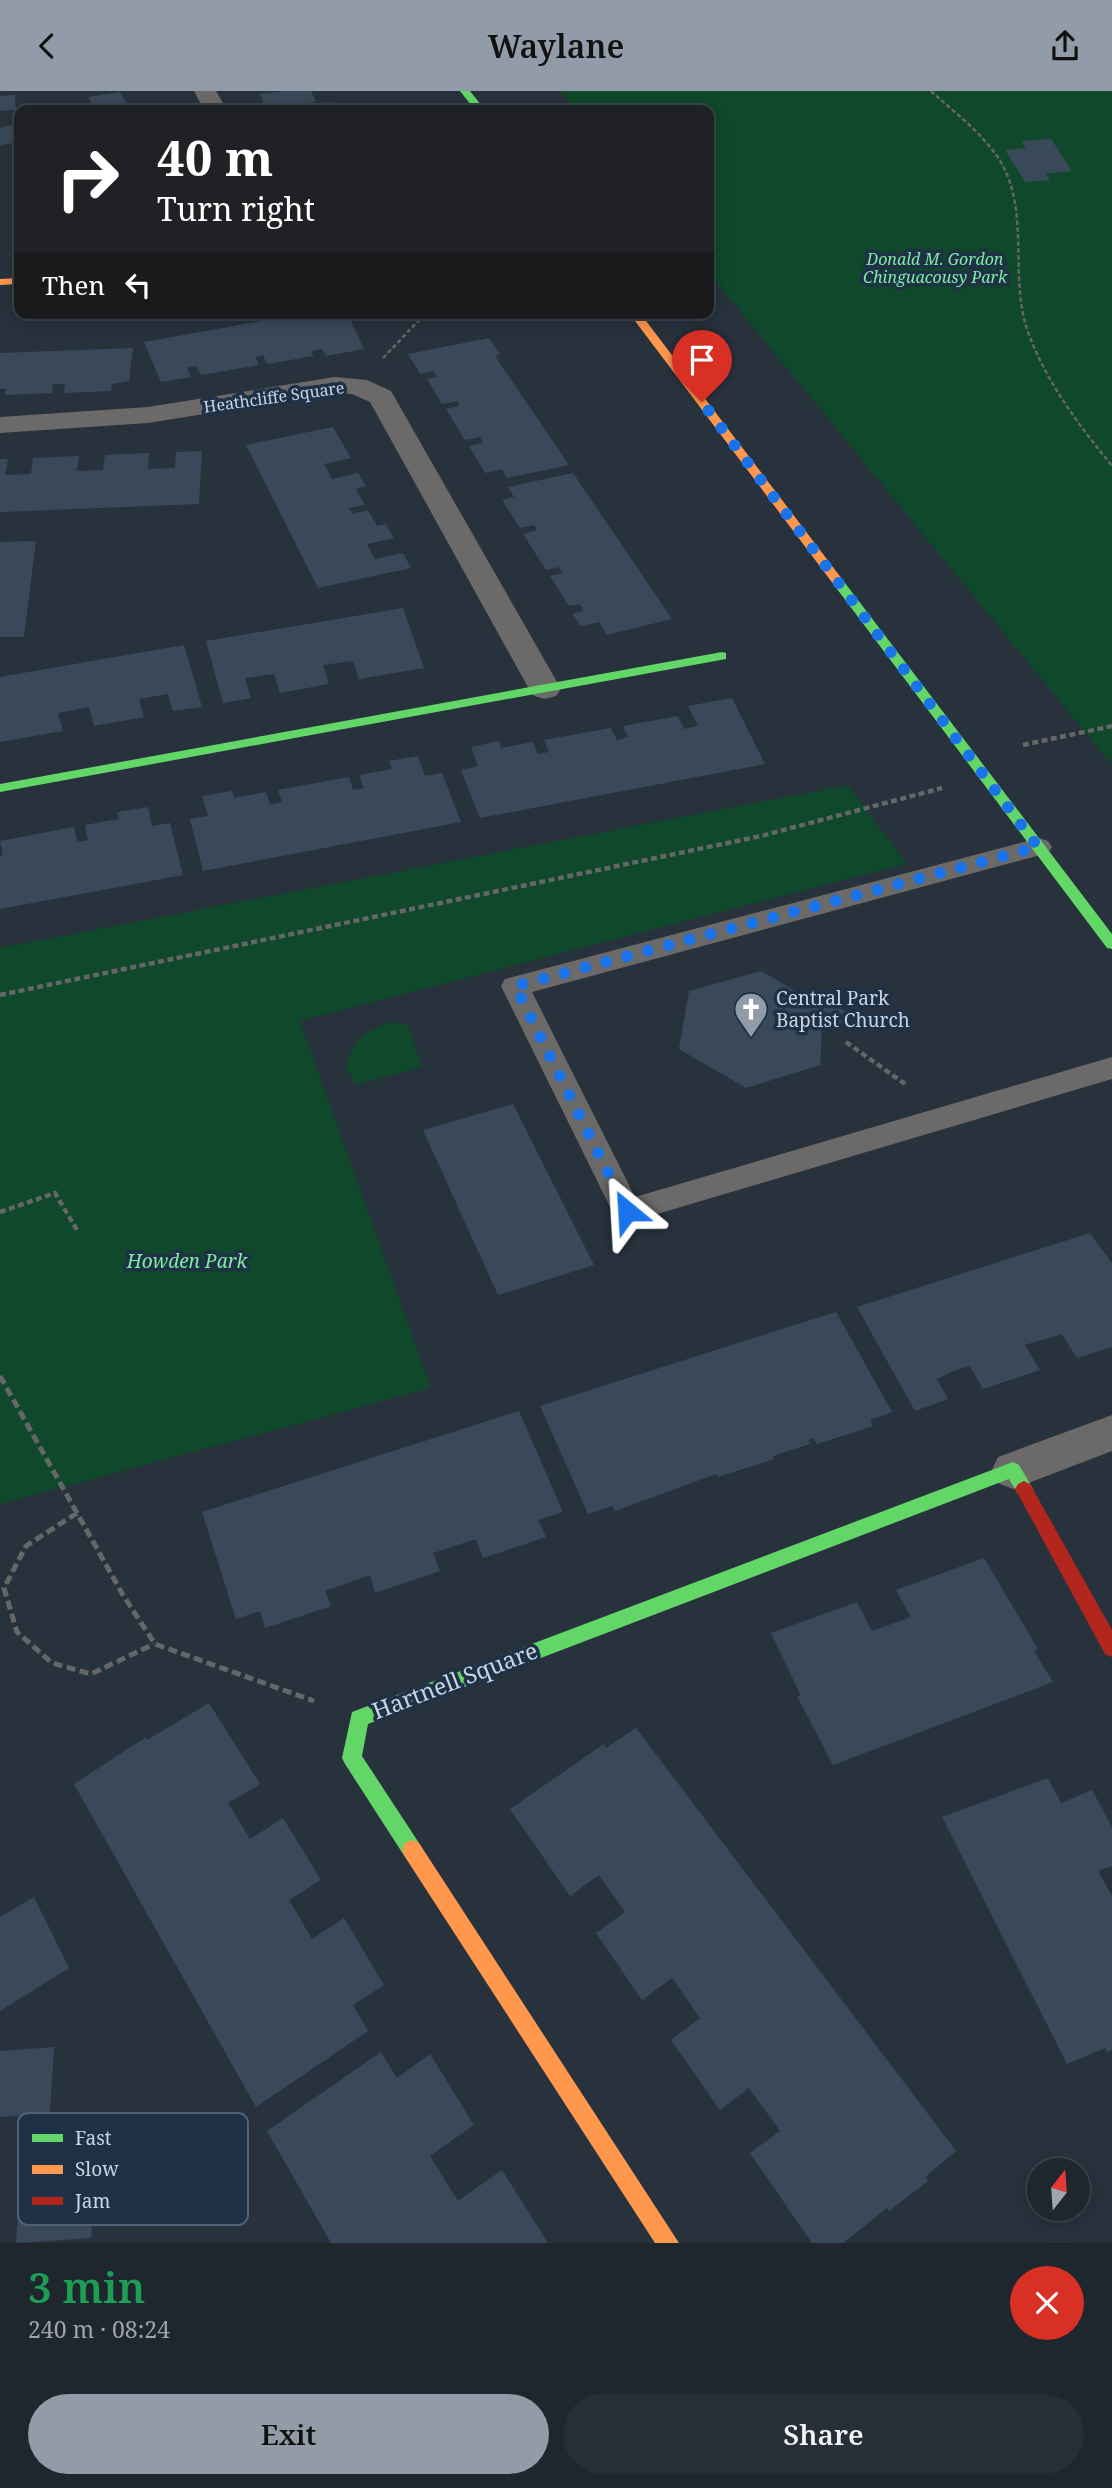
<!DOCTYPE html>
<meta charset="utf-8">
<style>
body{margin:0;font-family:"Noto Serif",serif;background:#262e36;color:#f1f3f6;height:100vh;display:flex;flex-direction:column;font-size:26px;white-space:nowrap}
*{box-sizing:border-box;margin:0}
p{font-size:23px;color:#a1a5aa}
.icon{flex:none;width:38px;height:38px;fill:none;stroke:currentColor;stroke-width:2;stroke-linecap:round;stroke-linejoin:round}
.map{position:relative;height:2152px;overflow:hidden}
.panel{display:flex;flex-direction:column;background:#1e262e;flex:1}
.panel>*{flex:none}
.banner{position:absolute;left:14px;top:14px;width:700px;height:214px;border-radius:14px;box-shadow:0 4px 18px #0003,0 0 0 2px #3c434a;background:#202124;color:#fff;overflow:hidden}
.needle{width:46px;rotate:17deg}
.controls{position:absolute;left:1027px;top:2067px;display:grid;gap:14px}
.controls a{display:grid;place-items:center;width:63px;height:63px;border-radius:50%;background:#1e262e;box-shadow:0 4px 18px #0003,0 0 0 2px #3c434a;font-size:35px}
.pin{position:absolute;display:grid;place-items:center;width:60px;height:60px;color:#fff;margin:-72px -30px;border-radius:50% 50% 50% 0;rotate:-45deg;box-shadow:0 0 7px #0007}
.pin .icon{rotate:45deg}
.me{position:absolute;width:77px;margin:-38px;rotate:333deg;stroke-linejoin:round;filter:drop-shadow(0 0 5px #0008)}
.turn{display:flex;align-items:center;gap:24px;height:147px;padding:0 28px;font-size:32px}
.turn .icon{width:91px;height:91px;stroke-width:2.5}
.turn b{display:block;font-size:49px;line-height:60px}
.then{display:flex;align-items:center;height:66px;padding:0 28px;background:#0003;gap:14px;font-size:26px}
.round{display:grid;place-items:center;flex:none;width:74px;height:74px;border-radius:37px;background:#262e36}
.overview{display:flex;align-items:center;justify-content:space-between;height:119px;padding:0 28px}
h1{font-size:42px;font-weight:600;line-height:52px;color:#1e9e55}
.cta{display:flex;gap:14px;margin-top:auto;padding:14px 28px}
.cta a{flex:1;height:80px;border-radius:42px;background:#919ca8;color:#111;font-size:28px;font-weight:600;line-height:80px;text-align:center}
.cta a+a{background:#262e36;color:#f1f3f6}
header{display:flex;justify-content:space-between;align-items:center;height:91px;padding:0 28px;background:#919ca8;color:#111;font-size:32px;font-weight:600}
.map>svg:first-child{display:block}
</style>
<header><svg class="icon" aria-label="back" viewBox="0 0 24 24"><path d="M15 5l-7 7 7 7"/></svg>Waylane<svg class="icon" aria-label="share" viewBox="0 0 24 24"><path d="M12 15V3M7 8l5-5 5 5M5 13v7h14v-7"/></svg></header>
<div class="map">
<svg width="1112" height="2152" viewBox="0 0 1112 2152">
<rect width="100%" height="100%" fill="#28323d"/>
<path fill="#0f482a" d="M560,0H1112V674L709,182V19H576Z
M848,694L906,773L300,930L431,1297L0,1413V857Z
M389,931L407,933L422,976L356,994L346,976C352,949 364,941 389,931Z"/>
<path fill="#3a495a" d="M285,0H311L316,11L265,17L260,3Z
M120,1L130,18L95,19L88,6Z
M15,4L16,19L0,20V5Z
M330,11L334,19H303L301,15Z
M19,32V51L0,54V37Z
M1051,48L1072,80L1046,83L1050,89L1025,91L1005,59L1026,57L1021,50Z
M307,222H347L364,258L326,265L322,258L311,260L314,265L267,273L263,264L255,266L259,274L201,284L196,275L187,277L191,286L161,291L144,251Z
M489,247L500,263L495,265L569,374L507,387L502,378L485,382L469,355L483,352L480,346L465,349L446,318L460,315L457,310L442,313L427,288L437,286L434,280L420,283L408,263Z
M133,257L129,290L112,293L111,300L64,302L65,293H53L52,302L5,304L6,298H0V262Z
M333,336L351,367L324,373L332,388L358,382L366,395L356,398L365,414L349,417L352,423L368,419L377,435L386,433L394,447L367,453L375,468L403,462L411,477L318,497L246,354Z
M202,360L199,413L0,421V368H8L5,384L31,383L33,367L79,365L77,380L103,379L105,364L149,362L148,378L175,377L176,361Z
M573,382L672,528L607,544L599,531L581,535L572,523L584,520L579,513L569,515L550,485L563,482L559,476L546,479L523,443L537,439L534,434L520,437L502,409L514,406L508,396Z
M36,450L24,546H0V451Z
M403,517L424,577L359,588L353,570L323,574L329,593L280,602L274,583L245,587L251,607L223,612L206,550Z
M184,554L202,616L173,620L168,603L139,608L144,626L94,635L89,616L58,622L63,640L0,651V586Z
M732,607L765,673L480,727L461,679L478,675L471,656L499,650L501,657L533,651L538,663L549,661L544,649L611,637L617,649L628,646L623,635L678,625L684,638L698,635L688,615Z
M418,665L425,685L442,682L461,731L203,780L190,728L208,725L202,705L232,700L234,707L266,701L270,714L282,711L278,699L349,686L353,699L364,697L359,684L392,678L389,670Z
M148,716L152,735L170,732L183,784L0,818V765L3,764L0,750L74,736L77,751L88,749L85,734L119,728L117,721Z
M761,880L813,910L823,907L845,920L844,931L822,938L820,974L746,997L679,958L689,900Z
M513,1013L594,1174L498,1204L423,1039Z
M1090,1142L1112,1172V1256L1077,1267L1062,1243L1025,1254L1040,1279L983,1298L970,1275L956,1279L937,1288L948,1308L915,1320L857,1216Z
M836,1221L892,1321L870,1329L873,1335L817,1353L814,1347L808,1349L810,1353L773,1365L774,1368L718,1386L716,1383L615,1420L612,1415L588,1423L540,1315Z
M519,1320L563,1421L538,1429L546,1446L483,1467L476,1448L433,1462L440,1480L375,1502L370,1484L325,1500L331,1515L265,1537L260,1520L236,1528L202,1421Z
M984,1467L1038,1558L1034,1560L1053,1591L833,1674L797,1605H801L771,1542L857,1511L872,1540L911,1526L896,1499Z
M209,1612L260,1693L228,1712L250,1748L283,1727L321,1789L289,1809L312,1848L344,1827L384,1894L353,1914L368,1940L256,2016L74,1693L146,1646L147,1649Z
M636,1637L956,2060L925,2086L928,2090L889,2120L887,2117L843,2152H812L750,2062L780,2040L749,1997L720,2019L671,1949L700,1927L672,1887L642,1909L596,1842L625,1821L599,1784L570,1805L510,1718L604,1653L606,1657Z
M1048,1687L1061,1712L1092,1699L1112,1736V1775L1098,1780L1112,1805V1959L1107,1961L1105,1957L1067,1973L942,1726Z
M34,1806L69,1877L0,1920V1826Z
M54,1956L50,2022L0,2026V1960Z
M381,1961L397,1987L430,1963L474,2034L430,2065L458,2110L502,2079L548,2152H331L267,2040Z
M97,2031L91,2147L16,2152L23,2039Z"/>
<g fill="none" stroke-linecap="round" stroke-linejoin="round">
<path stroke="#656668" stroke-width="2.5" stroke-dasharray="4.5 2.5" stroke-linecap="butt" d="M931,0C954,21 981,41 999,68C1030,117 1010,181 1026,235C1043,287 1078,333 1112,375
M383,267L426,222"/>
<path stroke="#656668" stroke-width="4.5" stroke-dasharray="6 3.5" stroke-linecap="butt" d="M1023,654L1112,635
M0,904L761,745L942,697
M846,951L908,995
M0,1121L55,1102L77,1139"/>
<path stroke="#656668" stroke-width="5" stroke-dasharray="9 4.5" stroke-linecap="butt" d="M0,1285L123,1504L155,1553L314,1610
M77,1422L26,1455L4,1497L17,1541L52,1572L91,1583L154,1553"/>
<path fill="#6c6a69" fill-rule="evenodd" d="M1039,747L1048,750L1052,756L1048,762L532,901L635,1106L1112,966V988L627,1132L616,1128L501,895L505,888Z"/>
<path fill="#6c6a69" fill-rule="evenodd" d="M194,0H216L227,19H204Z
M335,286L367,289L391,300L561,598L556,605L545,608L534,605L529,598L370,311L352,303L335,302L148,332L0,342V326L148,316Z
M1112,1324V1360L1013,1398L998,1392L992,1379L998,1366Z"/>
<path fill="#63d668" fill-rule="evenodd" d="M460,0H470L485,19H475Z
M838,487L842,488L1112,843V858L1107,857L834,494V488Z
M722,561L726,562V568L0,701V693Z
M1013,1371L1019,1374L1033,1398L1030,1403L1024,1406L1018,1403L1009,1388L368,1633L362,1665L419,1752L422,1759L419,1766L412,1769L405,1766L345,1673L342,1667L352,1621Z"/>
<path fill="#ff974d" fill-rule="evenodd" d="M19,187V193L0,194V188Z
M629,222H640L842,488V494H834Z
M412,1749L419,1752L679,2152H655L405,1766L402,1759L405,1752Z"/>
<path fill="#b3261e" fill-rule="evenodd" d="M1024,1390L1030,1393L1112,1539V1566L1105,1563L1018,1403L1015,1398L1018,1393Z"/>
</g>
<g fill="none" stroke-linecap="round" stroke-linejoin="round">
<path stroke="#1a73e8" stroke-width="12" stroke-dasharray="0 21.6" d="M627,1120L515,895L1038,756L702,311"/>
</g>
<defs>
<symbol id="church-pin" viewBox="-11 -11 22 30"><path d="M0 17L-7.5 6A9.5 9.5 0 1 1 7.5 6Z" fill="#919ca8" stroke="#1f3146"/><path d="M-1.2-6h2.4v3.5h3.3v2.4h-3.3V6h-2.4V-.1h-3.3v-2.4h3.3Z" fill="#fff"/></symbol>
</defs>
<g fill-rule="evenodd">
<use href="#church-pin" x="732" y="899" width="38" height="52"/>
</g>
<g text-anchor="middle" stroke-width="7" stroke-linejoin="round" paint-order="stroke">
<g font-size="16" font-style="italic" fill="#7eeea2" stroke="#1f3146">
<text x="935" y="174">Donald M. Gordon<tspan x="935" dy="18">Chinguacousy Park</tspan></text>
</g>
<g font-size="16" fill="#cad5e2" stroke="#1f3146">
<text transform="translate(274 306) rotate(-8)" y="6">Heathcliffe Square</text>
</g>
<g font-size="19" fill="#cad5e2" stroke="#1f3146" text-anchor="start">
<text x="776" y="914">Central Park<tspan x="776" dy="22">Baptist Church</tspan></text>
</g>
<g font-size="19" font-style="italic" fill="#7eeea2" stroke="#1f3146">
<text x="187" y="1177">Howden Park</text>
</g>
<g font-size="23" fill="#cad5e2" stroke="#1f3146">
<text transform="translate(455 1590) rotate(-21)" y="8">Hartnell Square</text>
</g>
</g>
<rect x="18" y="2022" width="230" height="112" rx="10" fill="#1f3146" stroke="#526275" stroke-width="2"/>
<rect x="32" y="2043" width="31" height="8" fill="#63d668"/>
<rect x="32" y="2074" width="31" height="9" fill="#ff974d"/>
<rect x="32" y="2106" width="31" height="8" fill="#b3261e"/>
<g font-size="19" fill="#cad5e2">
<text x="75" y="2054">Fast</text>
<text x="75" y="2085">Slow</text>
<text x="75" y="2117">Jam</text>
</g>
</svg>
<div class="controls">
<a><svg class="needle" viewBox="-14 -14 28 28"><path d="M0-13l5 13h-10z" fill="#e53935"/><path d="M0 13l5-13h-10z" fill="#a1a5aa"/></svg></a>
</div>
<div class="pin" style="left:702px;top:311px;background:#d93025"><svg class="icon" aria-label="arrive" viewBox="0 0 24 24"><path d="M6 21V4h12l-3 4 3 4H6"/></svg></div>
<svg class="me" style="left:627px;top:1120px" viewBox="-20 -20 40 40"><path d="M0-17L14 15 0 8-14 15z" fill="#1a73e8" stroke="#fff" stroke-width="4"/></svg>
<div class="banner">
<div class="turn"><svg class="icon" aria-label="right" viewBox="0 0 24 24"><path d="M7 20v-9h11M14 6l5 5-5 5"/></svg><div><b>40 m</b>Turn right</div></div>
<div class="then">Then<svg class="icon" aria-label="left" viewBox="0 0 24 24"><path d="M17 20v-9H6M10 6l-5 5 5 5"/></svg></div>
</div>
</div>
<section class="panel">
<div class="overview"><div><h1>3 min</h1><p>240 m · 08:24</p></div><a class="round" style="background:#d93025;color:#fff"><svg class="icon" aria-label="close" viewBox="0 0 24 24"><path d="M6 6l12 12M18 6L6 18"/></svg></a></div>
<div class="cta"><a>Exit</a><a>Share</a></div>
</section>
